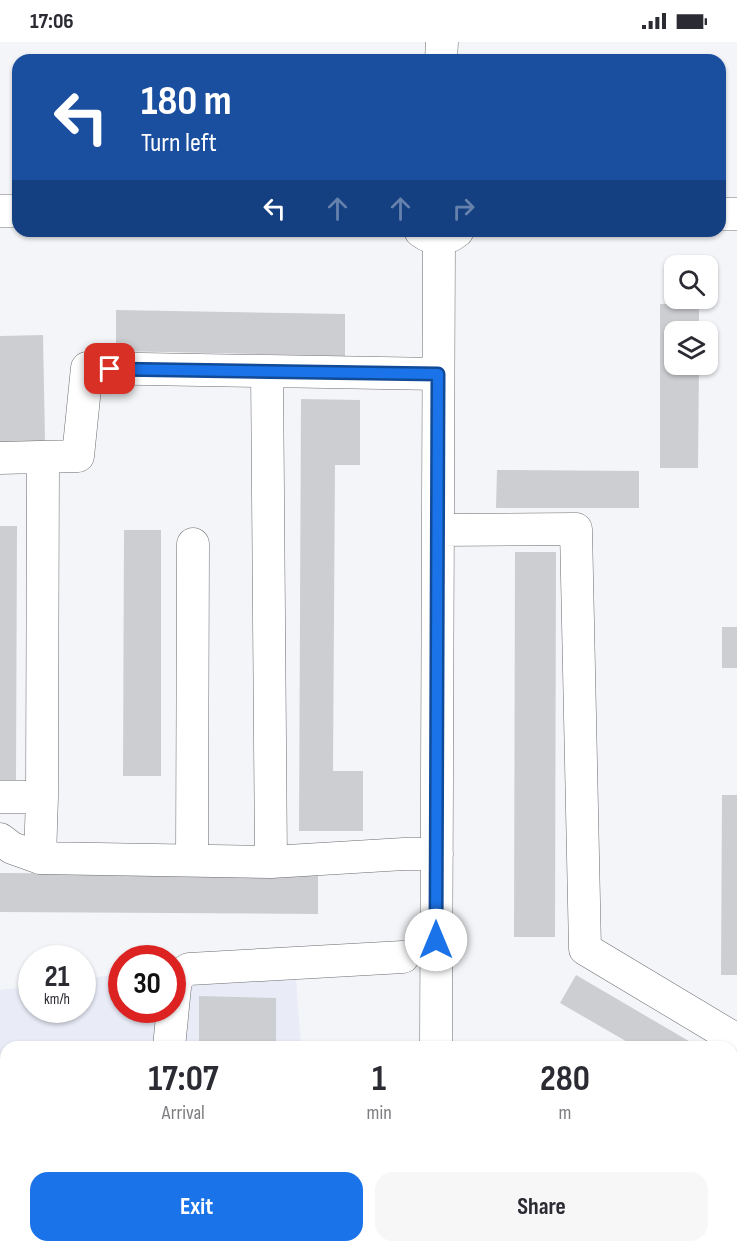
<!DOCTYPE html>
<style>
body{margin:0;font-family:"Sofia Sans Condensed",sans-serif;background:#f7f7f7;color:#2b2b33;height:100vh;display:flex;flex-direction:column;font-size:22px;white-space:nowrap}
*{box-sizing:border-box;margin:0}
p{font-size:20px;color:#7c7c81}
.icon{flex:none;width:33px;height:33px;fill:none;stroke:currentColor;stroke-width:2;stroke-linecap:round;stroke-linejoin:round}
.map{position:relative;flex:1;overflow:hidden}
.side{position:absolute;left:0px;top:999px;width:738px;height:212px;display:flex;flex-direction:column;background:#fff;border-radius:18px 18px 0 0;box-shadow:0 2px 4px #0004}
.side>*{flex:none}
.top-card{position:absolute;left:12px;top:12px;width:714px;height:183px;border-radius:18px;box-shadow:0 2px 4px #0004;background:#1a4fa0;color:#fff;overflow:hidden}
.tools{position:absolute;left:664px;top:213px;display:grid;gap:12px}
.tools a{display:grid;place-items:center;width:54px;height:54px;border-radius:12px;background:#fff;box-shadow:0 2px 4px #0004;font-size:30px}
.speed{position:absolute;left:18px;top:903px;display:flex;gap:12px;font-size:30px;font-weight:700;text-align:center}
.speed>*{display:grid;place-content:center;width:78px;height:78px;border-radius:50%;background:#fff;box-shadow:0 2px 4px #0004;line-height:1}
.speed small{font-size:15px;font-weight:400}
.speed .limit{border:9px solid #d22;background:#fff;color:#111}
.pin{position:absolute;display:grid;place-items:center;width:51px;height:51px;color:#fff;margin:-26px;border-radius:12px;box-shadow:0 3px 9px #0006}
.me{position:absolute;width:66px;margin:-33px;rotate:0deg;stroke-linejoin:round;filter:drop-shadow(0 0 4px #0008)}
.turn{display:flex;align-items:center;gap:21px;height:126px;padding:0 30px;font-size:27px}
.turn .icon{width:78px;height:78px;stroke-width:2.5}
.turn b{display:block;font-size:42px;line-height:51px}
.lanes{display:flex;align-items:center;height:57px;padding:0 30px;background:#0003;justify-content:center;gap:30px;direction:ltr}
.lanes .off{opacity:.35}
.eta{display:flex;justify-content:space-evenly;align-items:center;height:102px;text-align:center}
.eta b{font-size:36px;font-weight:700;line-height:42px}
.primary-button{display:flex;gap:12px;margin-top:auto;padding:12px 30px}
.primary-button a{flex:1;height:69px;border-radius:18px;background:#1a73e8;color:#fff;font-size:24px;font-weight:700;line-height:69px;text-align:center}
.primary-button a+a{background:#f7f7f7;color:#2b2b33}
.status{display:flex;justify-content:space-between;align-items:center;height:42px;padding:0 30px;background:#fff;direction:ltr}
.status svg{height:16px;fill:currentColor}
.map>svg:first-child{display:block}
</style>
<div class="status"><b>17:06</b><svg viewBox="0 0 49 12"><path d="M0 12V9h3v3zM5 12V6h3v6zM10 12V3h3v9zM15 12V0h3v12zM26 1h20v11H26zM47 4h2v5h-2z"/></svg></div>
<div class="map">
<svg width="737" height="1210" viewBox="0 0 737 1210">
<rect width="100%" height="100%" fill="#f3f5f8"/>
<path fill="#e9ecf7" d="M294,908L301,1005H6V1204H317V1210H0V948L31,944L32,968H82L83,937L121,932L122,968H172L173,925Z"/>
<path fill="#cdced1" d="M660,262H699V290H675V322H699L698,426H660Z
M116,268L345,272V314L116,309Z
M43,293L45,399L0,400V294Z
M301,357L360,358V423H335L333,729H363V789H299Z
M497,428L639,429V466H496Z
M0,484H17L16,738H0Z
M124,488H161V734H123Z
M515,510H556L555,895H514Z
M722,585H737V626H722Z
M722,753H737V933H721Z
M0,831L318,833V872L0,870Z
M576,933L699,1005H636L560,961Z
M199,954L276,956V1005H199Z
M732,1024L737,1027V1064L732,1061Z
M21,1204H268V1210H21Z
M681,1204H718L714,1210H690Z"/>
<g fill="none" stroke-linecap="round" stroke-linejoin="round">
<defs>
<path id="minor" d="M441,18L442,0
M267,329L271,820
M43,415L42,755L40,816L271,820L404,812H437
M0,416L78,414L87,326L438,332
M438,488L576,487L585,907L737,998
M0,755H42
M0,797L12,806L40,816
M192,818L193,502
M169,1005L176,935L189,927L403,915
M436,1005L439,197
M540,1204L549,1210
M435,1210V1204"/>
<path id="major" d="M0,169H18
M720,172H737
M421,189C433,198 445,199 457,189"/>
</defs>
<use href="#minor" stroke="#6b6c6f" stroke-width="33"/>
<use href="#major" stroke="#6b6c6f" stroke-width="34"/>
<use href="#minor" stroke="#fff" stroke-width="32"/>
<use href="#major" stroke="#fff" stroke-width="33"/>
</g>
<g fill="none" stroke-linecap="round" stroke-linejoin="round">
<defs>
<path id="route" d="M110,327L438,332L436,898"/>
</defs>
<use href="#route" stroke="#114b97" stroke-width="15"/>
<use href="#route" stroke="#1a73e8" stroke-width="10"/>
</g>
</svg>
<div class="tools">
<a><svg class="icon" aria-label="search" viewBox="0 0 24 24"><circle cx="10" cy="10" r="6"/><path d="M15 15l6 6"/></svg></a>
<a><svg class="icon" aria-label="layers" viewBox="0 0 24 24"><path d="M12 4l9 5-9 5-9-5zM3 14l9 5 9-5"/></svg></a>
</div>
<div class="speed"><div>21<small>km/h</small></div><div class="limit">30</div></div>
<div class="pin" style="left:110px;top:327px;background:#d93025"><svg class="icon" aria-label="arrive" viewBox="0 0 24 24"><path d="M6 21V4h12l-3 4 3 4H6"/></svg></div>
<svg class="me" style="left:436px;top:898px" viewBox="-20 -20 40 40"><circle r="19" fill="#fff"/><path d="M0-13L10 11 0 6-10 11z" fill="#1a73e8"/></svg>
<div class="top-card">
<div class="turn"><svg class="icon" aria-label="left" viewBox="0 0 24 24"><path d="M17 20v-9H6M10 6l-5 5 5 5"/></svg><div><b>180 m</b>Turn left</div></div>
<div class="lanes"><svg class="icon" aria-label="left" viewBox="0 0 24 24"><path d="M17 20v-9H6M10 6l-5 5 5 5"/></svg><svg class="icon off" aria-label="ahead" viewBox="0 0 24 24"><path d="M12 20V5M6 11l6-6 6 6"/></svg><svg class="icon off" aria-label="ahead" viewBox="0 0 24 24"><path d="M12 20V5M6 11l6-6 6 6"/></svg><svg class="icon off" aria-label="right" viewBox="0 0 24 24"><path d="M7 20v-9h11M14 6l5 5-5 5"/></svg></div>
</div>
<section class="side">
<div class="eta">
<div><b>17:07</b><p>Arrival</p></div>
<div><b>1</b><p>min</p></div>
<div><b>280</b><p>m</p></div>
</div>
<div class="primary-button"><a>Exit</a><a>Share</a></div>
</section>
</div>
